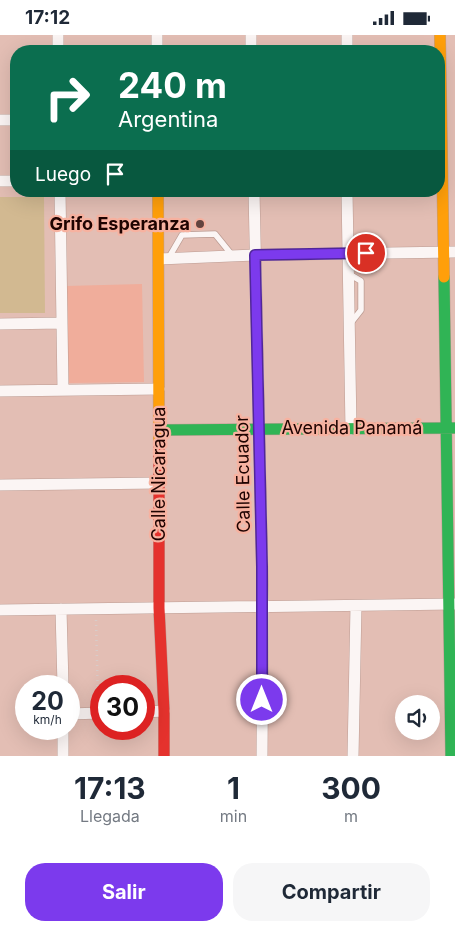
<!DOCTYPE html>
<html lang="es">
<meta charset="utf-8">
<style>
body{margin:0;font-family:Inter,sans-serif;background:#f6f6f7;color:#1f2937;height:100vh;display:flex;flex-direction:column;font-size:19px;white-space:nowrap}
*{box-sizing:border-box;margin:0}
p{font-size:16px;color:#747a83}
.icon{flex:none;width:28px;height:28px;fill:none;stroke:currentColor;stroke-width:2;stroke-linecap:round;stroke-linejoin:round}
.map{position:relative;height:721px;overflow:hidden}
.details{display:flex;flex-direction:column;background:#fff;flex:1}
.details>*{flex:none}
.top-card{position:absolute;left:10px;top:10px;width:435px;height:152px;border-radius:20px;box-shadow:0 5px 20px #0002;background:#0b6e4f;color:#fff;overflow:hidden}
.buttons{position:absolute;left:395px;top:660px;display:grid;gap:10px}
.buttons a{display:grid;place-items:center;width:45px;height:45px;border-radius:50%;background:#fff;box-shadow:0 5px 20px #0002;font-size:25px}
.speed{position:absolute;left:15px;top:640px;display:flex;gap:10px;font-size:25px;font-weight:700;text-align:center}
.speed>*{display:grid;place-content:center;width:65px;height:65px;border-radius:50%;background:#fff;box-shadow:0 5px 20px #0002;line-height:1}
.speed small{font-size:12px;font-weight:400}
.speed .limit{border:8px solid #d22;background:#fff;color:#111}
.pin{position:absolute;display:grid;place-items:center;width:42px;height:42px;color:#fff;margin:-21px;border:2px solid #fff;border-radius:50%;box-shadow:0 1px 5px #0007}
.me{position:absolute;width:55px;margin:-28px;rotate:0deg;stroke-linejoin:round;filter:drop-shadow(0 0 4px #0008)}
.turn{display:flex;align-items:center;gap:18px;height:105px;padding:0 25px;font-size:22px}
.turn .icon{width:65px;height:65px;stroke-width:2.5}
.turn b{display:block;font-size:35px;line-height:42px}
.then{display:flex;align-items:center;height:48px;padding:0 25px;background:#0003;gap:10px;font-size:19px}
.eta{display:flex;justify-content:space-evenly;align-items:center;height:85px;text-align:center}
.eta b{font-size:30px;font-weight:700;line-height:35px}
.button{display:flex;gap:10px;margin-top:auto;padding:10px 25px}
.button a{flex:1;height:58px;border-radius:20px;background:#7c3aed;color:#fff;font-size:20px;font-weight:700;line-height:58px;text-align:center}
.button a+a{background:#f6f6f7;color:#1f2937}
.status{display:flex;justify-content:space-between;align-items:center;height:35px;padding:0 25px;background:#fff;direction:ltr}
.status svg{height:14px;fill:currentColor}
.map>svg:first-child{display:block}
</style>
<div class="status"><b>17:12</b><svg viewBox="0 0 49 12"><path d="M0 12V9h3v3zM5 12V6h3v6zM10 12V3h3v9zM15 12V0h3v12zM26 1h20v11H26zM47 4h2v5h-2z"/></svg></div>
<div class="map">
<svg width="455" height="721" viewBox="0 0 455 721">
<rect width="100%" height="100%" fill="#e3beb4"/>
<path fill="#f0ad9b" d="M142,249L144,347L69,348L66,251Z"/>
<path fill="#d2b991" d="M0,162H44L45,278H0Z"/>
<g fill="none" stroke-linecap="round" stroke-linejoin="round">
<defs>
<path id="lane" d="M168,224L182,200L215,199L232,220
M349,239L361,246V275L350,289"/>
<path id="street" d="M58,0V16
M157,0V16
M251,0V16
M347,0V16
M0,85H16
M0,146H16
M60,156L63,355
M254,156L263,572L262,721
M347,156L351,394
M159,224L255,220L455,217
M0,289L62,288
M0,356L159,354
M0,450L159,448
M61,574L63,651
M0,575L455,569
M144,677L164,676
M69,679L101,678
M63,721V694
M353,721L356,571"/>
<path id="fast" d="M444,242L451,721
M159,395L455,393"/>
<path id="slow" d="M440,0L444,242
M158,156L159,409"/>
<path id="jam" d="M159,409V573L164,676V721"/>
</defs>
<use href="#lane" stroke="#bc9c93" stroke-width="7"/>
<use href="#street" stroke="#bc9c93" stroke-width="12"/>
<use href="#fast" stroke="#bc9c93" stroke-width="12"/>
<use href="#slow" stroke="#bc9c93" stroke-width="12"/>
<use href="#jam" stroke="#bc9c93" stroke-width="12"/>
<path stroke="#d8ccc9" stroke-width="2.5" stroke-dasharray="1 4" stroke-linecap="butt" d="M96,585L98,667"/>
<use href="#lane" stroke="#fbf5f4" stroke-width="5.5"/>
<use href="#street" stroke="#fbf5f4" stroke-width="11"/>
<use href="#fast" stroke="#30b455" stroke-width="11"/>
<use href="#slow" stroke="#ff9f0a" stroke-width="11"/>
<use href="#jam" stroke="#e5322d" stroke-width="11"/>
</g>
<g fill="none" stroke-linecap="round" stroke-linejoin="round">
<defs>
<path id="route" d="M262,665V532L255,220L366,218"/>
</defs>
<use href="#route" stroke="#51269a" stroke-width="12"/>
<use href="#route" stroke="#7c3aed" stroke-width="9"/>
</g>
<circle fill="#63443f" stroke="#f7b2a0" stroke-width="2" cx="200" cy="189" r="5"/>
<g text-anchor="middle" stroke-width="4.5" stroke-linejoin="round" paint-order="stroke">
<g font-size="18" font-weight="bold" fill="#1e0300" stroke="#f7b2a0" text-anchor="end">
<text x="190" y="195">Grifo Esperanza</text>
</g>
<g font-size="18" fill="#1e0300" stroke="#f7b2a0">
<text x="352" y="399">Avenida Panamá</text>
<text transform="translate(159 439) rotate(-90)" y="6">Calle Nicaragua</text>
<text transform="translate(243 439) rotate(-91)" y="6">Calle Ecuador</text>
</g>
</g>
</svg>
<div class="buttons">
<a><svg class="icon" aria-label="sound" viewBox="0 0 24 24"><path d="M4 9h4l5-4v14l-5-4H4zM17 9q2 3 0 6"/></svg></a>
</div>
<div class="speed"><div>20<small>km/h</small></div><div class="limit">30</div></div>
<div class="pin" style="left:366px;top:218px;background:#d93025"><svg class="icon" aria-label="arrive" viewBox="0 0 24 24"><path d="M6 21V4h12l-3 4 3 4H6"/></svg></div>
<svg class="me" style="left:262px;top:665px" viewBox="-20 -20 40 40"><circle r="17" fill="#7c3aed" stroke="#fff" stroke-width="3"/><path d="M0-11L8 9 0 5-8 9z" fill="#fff"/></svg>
<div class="top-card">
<div class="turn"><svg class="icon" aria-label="right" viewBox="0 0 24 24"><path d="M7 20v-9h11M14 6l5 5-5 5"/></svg><div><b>240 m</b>Argentina</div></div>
<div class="then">Luego<svg class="icon" aria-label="arrive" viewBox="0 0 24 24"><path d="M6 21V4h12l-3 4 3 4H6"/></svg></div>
</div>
</div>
<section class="details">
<div class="eta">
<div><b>17:13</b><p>Llegada</p></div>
<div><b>1</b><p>min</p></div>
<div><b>300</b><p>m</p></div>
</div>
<div class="button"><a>Salir</a><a>Compartir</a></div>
</section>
